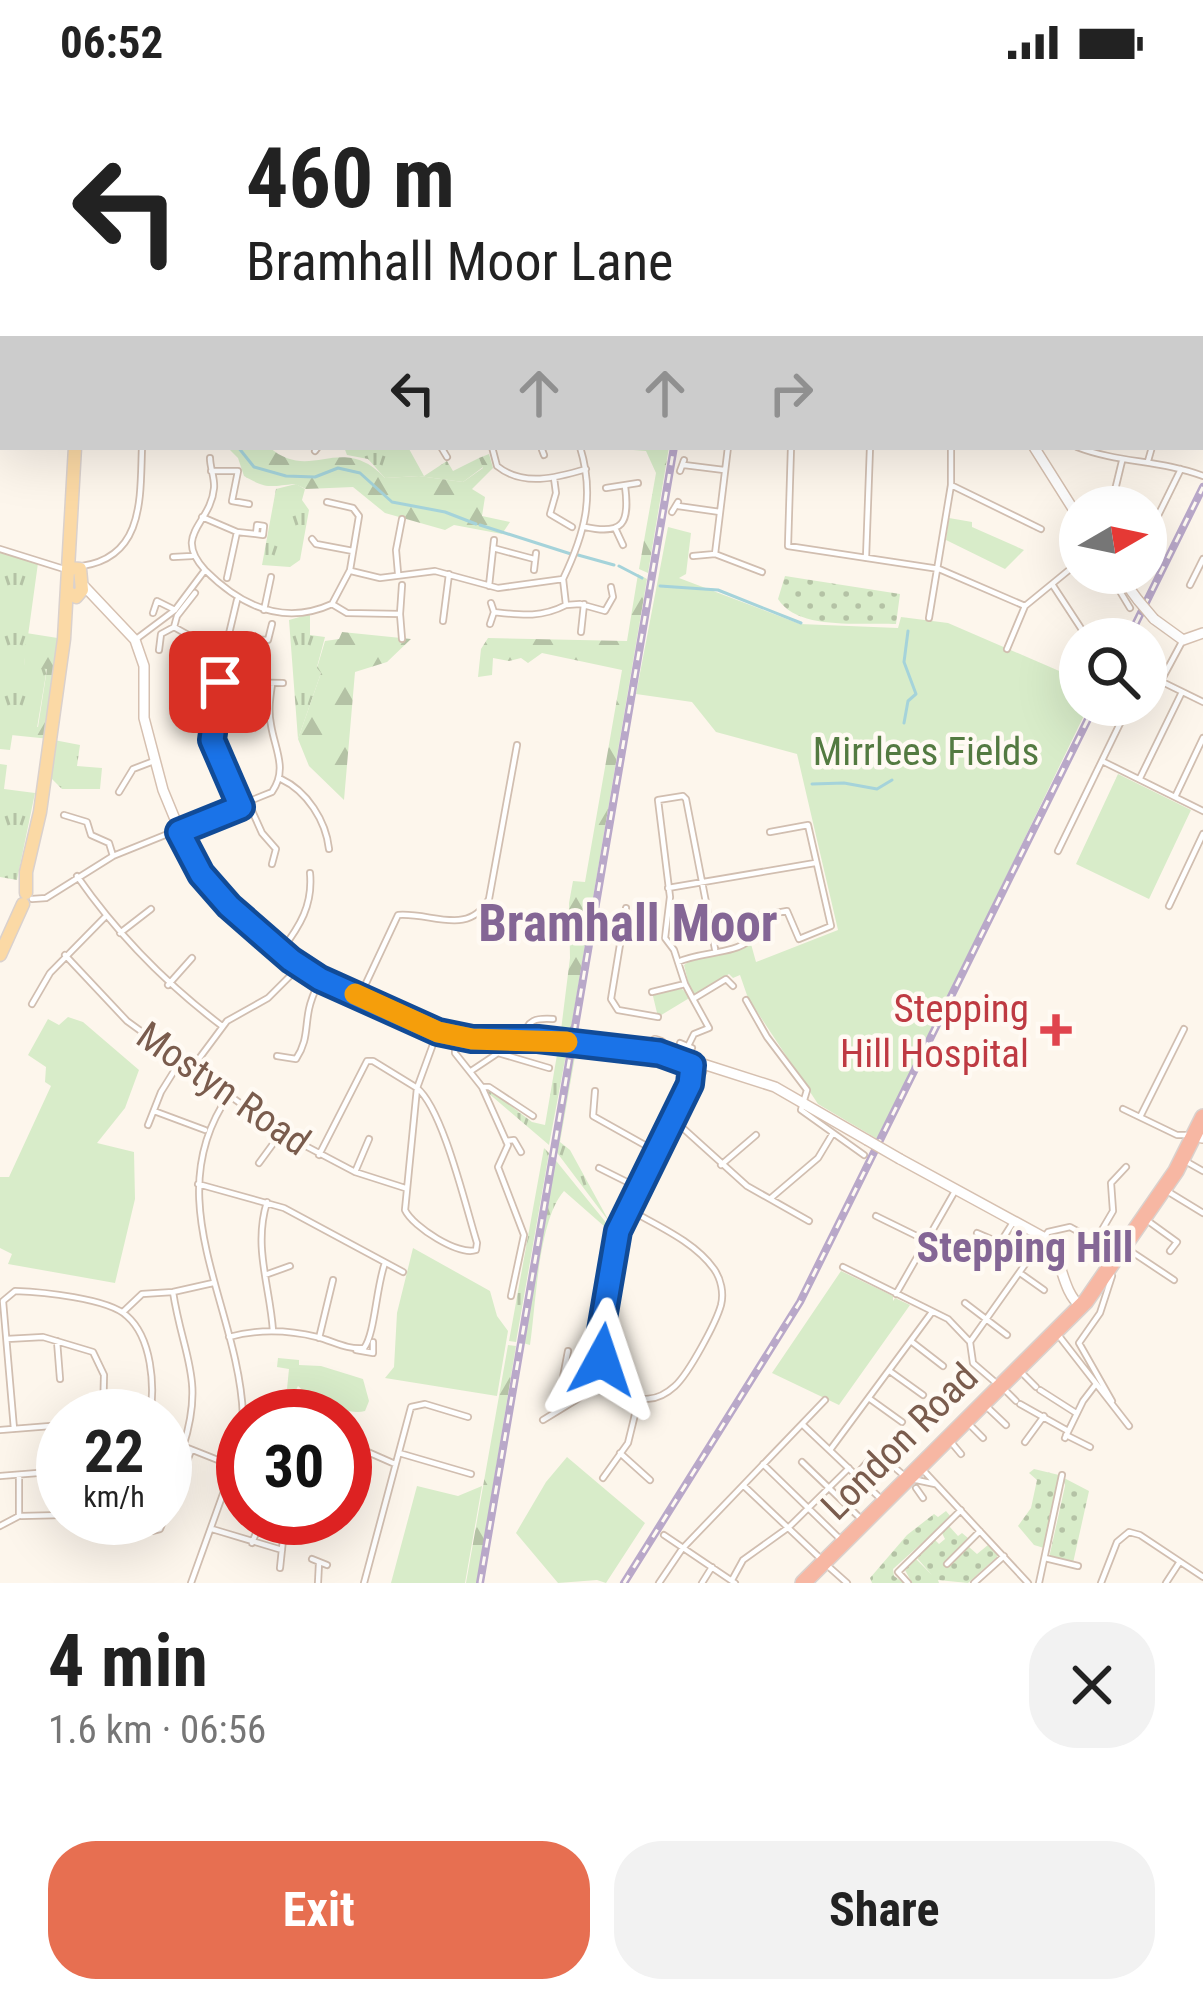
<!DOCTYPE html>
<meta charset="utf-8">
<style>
body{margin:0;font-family:"Roboto Condensed",sans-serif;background:#f2f2f2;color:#222;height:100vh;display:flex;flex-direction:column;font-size:45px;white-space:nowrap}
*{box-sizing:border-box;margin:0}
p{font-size:39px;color:#767676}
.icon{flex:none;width:66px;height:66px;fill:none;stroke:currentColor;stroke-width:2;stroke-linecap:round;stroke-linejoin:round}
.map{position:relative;height:1499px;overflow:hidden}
.details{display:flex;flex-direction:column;background:#fff;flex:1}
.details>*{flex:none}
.hud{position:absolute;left:0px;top:0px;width:1203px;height:366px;box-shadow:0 12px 48px #0002;background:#fff;color:#222;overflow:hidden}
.needle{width:78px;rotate:81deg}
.fabs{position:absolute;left:1059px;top:402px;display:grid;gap:24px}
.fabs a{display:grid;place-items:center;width:108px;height:108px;border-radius:50%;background:#fff;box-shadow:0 12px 48px #0002;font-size:60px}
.speed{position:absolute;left:36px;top:1305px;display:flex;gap:24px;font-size:60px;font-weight:700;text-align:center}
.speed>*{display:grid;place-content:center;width:156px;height:156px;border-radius:50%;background:#fff;box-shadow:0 12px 48px #0002;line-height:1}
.speed small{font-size:30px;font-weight:400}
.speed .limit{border:18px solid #d22;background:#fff;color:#111}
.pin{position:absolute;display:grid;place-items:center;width:102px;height:102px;color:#fff;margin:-51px;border-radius:24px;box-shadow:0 6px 18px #0006}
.me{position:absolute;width:132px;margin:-66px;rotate:5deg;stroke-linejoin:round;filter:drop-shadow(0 0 9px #0008)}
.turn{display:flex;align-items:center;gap:42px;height:252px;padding:0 48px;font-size:54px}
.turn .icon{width:156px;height:156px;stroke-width:2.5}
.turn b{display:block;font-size:84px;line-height:102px}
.lanes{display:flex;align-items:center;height:114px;padding:0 48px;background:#0003;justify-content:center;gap:60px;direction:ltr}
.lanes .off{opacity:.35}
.round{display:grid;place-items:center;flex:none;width:126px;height:126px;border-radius:48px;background:#f2f2f2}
.overview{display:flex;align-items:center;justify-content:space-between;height:204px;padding:0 48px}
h1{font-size:72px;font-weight:700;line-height:90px}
.action{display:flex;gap:24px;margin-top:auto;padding:24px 48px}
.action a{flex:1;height:138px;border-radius:48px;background:#e76f51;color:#fff;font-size:48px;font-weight:700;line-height:138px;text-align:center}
.action a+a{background:#f2f2f2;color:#222}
.status{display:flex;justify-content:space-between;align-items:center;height:84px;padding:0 60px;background:#fff;direction:ltr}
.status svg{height:33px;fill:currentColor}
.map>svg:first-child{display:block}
</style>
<div class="status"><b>06:52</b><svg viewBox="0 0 49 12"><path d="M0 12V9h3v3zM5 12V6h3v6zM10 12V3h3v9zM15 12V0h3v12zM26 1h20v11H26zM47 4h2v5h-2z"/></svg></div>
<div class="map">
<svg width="1203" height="1499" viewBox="0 0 1203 1499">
<defs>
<pattern id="grass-tufts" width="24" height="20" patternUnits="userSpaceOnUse" patternTransform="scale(3)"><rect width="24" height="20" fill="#d8ecc9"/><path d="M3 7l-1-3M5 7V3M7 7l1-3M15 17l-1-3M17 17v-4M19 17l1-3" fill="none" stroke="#b4c2a5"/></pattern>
<pattern id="forest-firs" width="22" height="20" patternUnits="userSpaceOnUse" patternTransform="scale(3)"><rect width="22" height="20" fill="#d8ecc9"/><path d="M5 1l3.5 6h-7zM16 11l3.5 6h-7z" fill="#b4c2a5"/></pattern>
<pattern id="garden-dots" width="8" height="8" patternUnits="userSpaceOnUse" patternTransform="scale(3)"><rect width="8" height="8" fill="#d8ecc9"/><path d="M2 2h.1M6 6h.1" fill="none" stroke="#b4c2a5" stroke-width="1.8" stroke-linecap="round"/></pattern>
</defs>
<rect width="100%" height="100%" fill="#fdf6ec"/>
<path fill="url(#grass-tufts)" d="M344,363H408L424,392L447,377L453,387L479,374L483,383L463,398L419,392L385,394L368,375L347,371Z
M296,400L305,405L302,416L309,426L300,476L290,483L262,481L276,405Z
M0,466L38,479L24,581L47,584L37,644L14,641L10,666L0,665Z
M310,530V551L325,553L317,583L321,589L298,655L289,536Z
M54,656L80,661L77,682L102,684L100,705H62L50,693Z
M0,680L7,681L4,705L35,709L17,796L0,793Z
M559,959L568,960L549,1061L487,1008L491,1007L532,1038L545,1041Z
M573,961H577L560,1058L570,1066L610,1139L555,1066Z
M544,1064L549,1069L516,1258L509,1257Z
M553,1073L608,1141L605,1143L564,1107C538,1136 536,1221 530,1261L523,1259Z"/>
<path fill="url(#forest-firs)" d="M227,363H269C311,400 341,347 385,394L419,392L463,398L483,384L479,374L489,370L493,384L472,405L485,413L482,432L510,438L502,450L454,441L445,446L385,429L353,403L306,405L295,400C271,402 268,406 244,392L238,374Z
M594,363H669L648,489L639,485L656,389L646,367Z
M638,490L647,495L569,956L560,954L570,874L569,819L573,797L585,798L622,586L542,569L528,579L521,574L509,577L493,574L492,591L478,593L481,565L488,554L627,557Z
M342,548L411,555L387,578L355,588L344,716L309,682L298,655L321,589L317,584L325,557L339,555Z
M26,549L64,555L50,655L11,651L13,640L38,643L47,585L24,582Z
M508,1261L516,1262L477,1499H466Z"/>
<path fill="#d8ecc9" d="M949,434L972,438V443L1024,466L1005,485L946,456Z
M668,443L691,449L686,490L679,494L800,540L898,544L901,533L948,539L1080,596V621H1089L879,1056L818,1020L748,914L740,891L733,894L729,890L658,933L652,908L682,905L692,914L684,881C704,867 730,873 751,860L756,878L838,846L797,670L716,648L692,618L636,610Z
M1118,690L1191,726L1149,815L1076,780Z
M68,933L83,938L139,986L125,1024L97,1059L134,1068L135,1115L115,1199L8,1180L12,1170L0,1164V1093H9L51,1002L45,998L46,983L28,971L48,935L59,941Z
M413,1164L490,1207L497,1232L508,1247L497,1312L385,1294L394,1283L397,1229Z
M841,1187L893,1212V1217L895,1214L910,1221L839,1321L772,1289Z
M278,1274L299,1276V1281L321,1282L363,1295L369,1317L365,1327C346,1332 312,1315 298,1302L296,1306L287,1305L289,1285L277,1283Z
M567,1373L645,1439L606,1499L597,1496L558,1499L516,1449L546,1398Z
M417,1402L458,1412L482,1402L465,1499H391Z"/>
<path fill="url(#garden-dots)" d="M785,492L900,510L896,540C861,538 798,547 778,515Z
M1034,1385L1059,1391L1044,1464L1034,1461L1018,1442L1031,1424L1037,1396L1029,1389Z
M1064,1394L1089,1407L1073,1479L1049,1474L1065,1402Z
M946,1427L951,1433L893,1485L894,1492L904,1499H872L870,1494L907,1451L934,1430L938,1433Z
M949,1442L958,1452L962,1449L968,1454L946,1477L948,1483L969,1463L977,1470L988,1461L998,1472L968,1499L938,1496L939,1499H912L905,1486L916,1475L932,1491L917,1474L935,1456L939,1460L945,1455L942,1449Z"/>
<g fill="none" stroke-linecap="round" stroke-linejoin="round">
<path stroke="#a5d3da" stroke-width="3" d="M122,3L123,0
M0,163H3
M238,363L254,383L286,392L315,393L338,384L360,389L392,418L445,428L476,440
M480,441L571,470
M578,471L614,481
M619,482L642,494
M660,502L718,506L801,539
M904,639L908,617L916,610L904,578L908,547
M812,700L844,699L877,705L892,696"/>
<defs>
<path id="street" d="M307,0L308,3
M453,0V3
M499,0V3
M596,0L603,1
M663,0L664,3
M693,0L710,3
M924,0L925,3
M1016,0L1017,3
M1173,0L1174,3
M6,3L7,0
M64,3V0
M395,3V0
M778,3L779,0
M0,18L3,12
M0,62L3,61
M1200,101H1203
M1200,193H1203
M0,203L3,204
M1200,291L1203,292
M1201,350L1203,345
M441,363L447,373
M492,363L497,382C523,403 556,394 586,385
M541,363L544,371
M728,363L715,470L762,488
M791,363L788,462L939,485L1025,522
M1077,363C1118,379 1161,376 1203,392
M315,367L318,363
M1148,377L1152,363
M684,381L724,386
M211,387H238L232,417L249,420
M680,387L684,376
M554,394L556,409L550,430L572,443
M951,401L1041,445
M606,404L638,399
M678,422L720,428
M1105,423L1115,406L1122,377
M672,428L678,418
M202,433L237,448L256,450L257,441L264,442L263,451L256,450
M585,443C623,451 630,440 625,402
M616,446L623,461
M312,455L316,460L353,467
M1146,456L1181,385
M493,464L534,475
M0,465L64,485
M693,472L715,470
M173,473L192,472
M866,474L870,363
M82,482C145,473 140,412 142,363
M205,486C172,450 211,440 214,404C215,394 210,384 210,374
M534,486L536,469
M351,487L380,494L435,487L498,504L563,495C585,449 595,412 580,363
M398,489L396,466L402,435
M1109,489L1130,524
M227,494L237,448
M563,495L566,521L580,520L605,527L613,513L611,503
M1052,500L1088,555
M1190,501L1203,475
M489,502L494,456
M491,519L494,528C521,531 541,534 566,521
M332,520L347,529L400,530L402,501
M264,526L271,493
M153,529L157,517L175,526
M400,530L402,555
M929,534L951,401V363
M443,537L449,490
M490,540L494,528
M174,543L177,532L195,509
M581,548L584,520
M228,554L268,556L272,540
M135,556L175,526L205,486C241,522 284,542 332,520L350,486L359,432L353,424L327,418
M1007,565L1025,522L1080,477
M159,566L161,550L174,543L190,552L228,554L237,516
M1146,590L1203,618
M200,596L220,598
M1161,597L1183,556
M1102,677L1203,727
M1140,694L1182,608
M281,695C307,707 326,737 329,765
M119,708L133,685L154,677
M1175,713L1203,654
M249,720L262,749L276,765L272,780
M241,723L212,656L220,598L283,599
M64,731L87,738L91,751L109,759L113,772
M1058,767L1129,621
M77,792C118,851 165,899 222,942
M668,804L815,779
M32,815L46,814L113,772L272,708C288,685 275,666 271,641C268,627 270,614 272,600
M1169,822L1203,750
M626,824L611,915L618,926L658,933
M120,849L151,825
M281,867C300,842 313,821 310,789
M65,871L127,937L281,1049L355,1088L405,1104
M678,878C701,867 734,871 751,855L752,833L787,827L799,855L831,842L808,741L770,748
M685,900L693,915L726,895L733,902
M168,901L192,874
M652,908L685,900L674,866L665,854L670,813L658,716L683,712L686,715L715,865
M360,912L398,831C431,828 468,853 489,815L517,661
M746,916L767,953L807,1006L801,1026L864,1071
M32,920L50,889L105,833
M455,953V969L482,1003H489L533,1032
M524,954C526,935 537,934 553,935
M680,959L692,964
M688,962L694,950L709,944L693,915
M277,972L296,975C308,957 305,944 309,925C311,915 316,904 320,895
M649,979L671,982L675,968
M192,984L227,937L268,914L299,883
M471,987L498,969L549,984
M482,1003L508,1061L498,1083L524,1151L511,1212
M595,1007L593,1032L659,1069
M229,1011C156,1115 239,1222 243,1332
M1123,1025L1177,1051H1190
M154,1027L205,1046
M1140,1033L1184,945
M675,1037L747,1102L809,1137
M148,1041L161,1008L181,976
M506,1057L514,1056L521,1068
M319,1071L367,977H373L417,1004C443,1025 466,1124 477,1159L476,1166C459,1172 413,1143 405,1126L417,1004L436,952
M1187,1078L1203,1087
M259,1079L281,1049
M721,1081L756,1051
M599,1084L641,1105
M355,1088L369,1055
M198,1100L284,1124L403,1188
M1167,1107L1203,1129
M771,1114L818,1074L833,1049
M267,1118C253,1163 270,1202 273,1247
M630,1126C658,1142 695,1158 714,1185C721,1195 724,1209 721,1221C716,1239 689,1289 675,1302C638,1336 603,1296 599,1259L618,1147L690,1000L700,989
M876,1132L927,1157
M1148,1137L1177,1158L1170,1167
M977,1149L1000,1159L1012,1140
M1096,1156L1113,1127L1111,1099L1126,1083
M1038,1164L1052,1174
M1129,1166L1174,1196
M843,1183L948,1235L970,1258
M1020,1189L1044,1206
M265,1191L290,1182
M1112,1192L1100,1229L1079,1259L1112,1317
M173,1208C183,1273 205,1294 183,1363
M896,1210L955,1107
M965,1219L1007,1251
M123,1228L142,1210L173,1208L213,1199
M1059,1252L1129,1342
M229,1253C258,1245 288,1246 317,1253C333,1257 347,1266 364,1264C375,1250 376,1203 385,1179
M319,1254L333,1196
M7,1255L43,1253L93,1268L104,1291L103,1332
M57,1257L60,1295
M912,1258L943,1282
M356,1266L373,1269V1258
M1019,1286L1036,1303
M891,1288L923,1311
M995,1298L973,1279L970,1258L1048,1148L1070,1143L1110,1165
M1005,1306L1016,1317
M1040,1306L1076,1329
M870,1315L902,1338
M565,1320L560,1309L568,1267
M1020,1320L1068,1347
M987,1323L1006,1341
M243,1331L261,1332
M543,1336L610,1295
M969,1340L983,1354
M803,1341L881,1415
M14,1345L3,1217L15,1207C41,1208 108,1214 127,1232C152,1254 155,1302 150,1332
M0,1346L63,1341
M1066,1351L1090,1363
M1065,1354L1083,1317L1096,1300
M165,1355L233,1382
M345,1358L395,1380
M951,1358L961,1370
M1025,1358L1044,1332
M830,1366L932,1228
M399,1369L471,1390
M620,1369L650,1396
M887,1377L907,1394L935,1400
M802,1378L859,1433
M763,1380L839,1454
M923,1386L1028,1499
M856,1391L873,1372
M0,1392L63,1387
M603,1394L628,1359L639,1314
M744,1402L821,1475
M916,1404L923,1414
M21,1432L63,1431
M111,1434L152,1447L160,1445L191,1367
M0,1442L19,1432V1391
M212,1445L282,1466
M300,1447L303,1436L328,1439L329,1434
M664,1451L735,1499
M252,1459L262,1434
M1045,1474L1078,1482
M312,1475L327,1481
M947,1480L980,1447
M829,1483L847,1499
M280,1484L284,1446
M732,1496L743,1476L789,1443L849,1384
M191,1499L233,1382L243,1334
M318,1499L319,1479
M364,1499L411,1323L425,1320L468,1333
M659,1499L682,1465L825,1316
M702,1499L712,1483
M908,1499L898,1488L961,1426
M974,1499L1004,1472
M1039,1499L1062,1391
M1101,1499L1117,1458L1129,1448L1140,1451L1203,1493
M1166,1499L1179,1479"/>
<path id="secondary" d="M1034,363L1080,436
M1118,489L1138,516
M84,502L135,556L144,582V634L163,706L193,779L229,822L291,876L320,895L438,948L472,955L560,957
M1154,535L1183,556L1203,549
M586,960L653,969
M662,961L696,978
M639,969L655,957L661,959L663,965L653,969L650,961
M695,978L703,980L701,988L693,986Z
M703,980L775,1003L867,1056
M1202,1054H1203
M900,1075L1045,1154C1064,1174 1060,1205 1081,1223"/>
<path id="primary" d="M767,0L772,3
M85,3L86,0
M1196,3L1203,1
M68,508L76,513L82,506L80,485L70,484
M26,809V788L40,728L64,555L75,363
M0,871L23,820"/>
<path id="highway" d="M803,1499L1086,1217L1176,1087L1203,1033"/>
</defs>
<use href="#street" stroke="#d1beb0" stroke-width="8"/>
<use href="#secondary" stroke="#d6c0b0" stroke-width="12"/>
<use href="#primary" stroke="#dad1cd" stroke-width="15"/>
<use href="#highway" stroke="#dad1cd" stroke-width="18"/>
<use href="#street" stroke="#fff" stroke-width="4.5"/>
<use href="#secondary" stroke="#fff" stroke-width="9"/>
<use href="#primary" stroke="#fbd9a5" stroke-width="12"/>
<use href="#highway" stroke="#f7b7a3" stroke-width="15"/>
<defs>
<path id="rail" d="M737,3V0
M1128,555L1203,403
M480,1499L674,363
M624,1499L800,1218L1095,621"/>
</defs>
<use href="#rail" stroke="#b9a8c9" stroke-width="8"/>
<use href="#rail" stroke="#fffaf3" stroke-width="3" stroke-dasharray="9" stroke-linecap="butt"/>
<defs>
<path id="secondary-bridge" d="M1138,516L1154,535
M560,957L586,960
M867,1056L900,1075"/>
</defs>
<use href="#secondary-bridge" stroke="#d6c0b0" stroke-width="12" stroke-linecap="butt"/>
<use href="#secondary-bridge" stroke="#fff" stroke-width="9"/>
</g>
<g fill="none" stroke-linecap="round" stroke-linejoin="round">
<defs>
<path id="route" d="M220,598L212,656L241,723L179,748L201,790L229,822L291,876L320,895L438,948L472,955H538L659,969L692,981L690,1000L618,1147L599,1258L602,1276"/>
</defs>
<use href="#route" stroke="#114b97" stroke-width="30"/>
<use href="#route" stroke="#1a73e8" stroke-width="21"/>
<path stroke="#f59e0b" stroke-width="21" d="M355,910L438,948L472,955L567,958"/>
</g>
<path fill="#e0444e" stroke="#fffaf3" stroke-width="4.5" d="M1050 928h12v12h12v12h-12v12h-12v-12h-12v-12h12z"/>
<g text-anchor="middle" stroke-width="9" stroke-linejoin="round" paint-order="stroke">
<g font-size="39" fill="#537a41" stroke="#fffaf3">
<text x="926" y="681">Mirrlees Fields</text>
</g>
<g font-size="39" fill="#be3a42" stroke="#fffaf3" text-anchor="end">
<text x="1029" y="938">Stepping<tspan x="1029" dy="45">Hill Hospital</tspan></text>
</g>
<g font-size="39" fill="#7a5c4d" stroke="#fffaf3">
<text transform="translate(224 1004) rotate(35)" y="14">Mostyn Road</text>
<text transform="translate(899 1357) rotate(-45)" y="14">London Road</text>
</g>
<g font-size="42" font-weight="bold" fill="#846695" stroke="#fffaf3">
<text x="1025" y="1178">Stepping Hill</text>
</g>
<g font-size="51" font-weight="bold" fill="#846695" stroke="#fffaf3">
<text x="628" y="857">Bramhall Moor</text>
</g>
</g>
</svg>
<div class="fabs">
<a><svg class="needle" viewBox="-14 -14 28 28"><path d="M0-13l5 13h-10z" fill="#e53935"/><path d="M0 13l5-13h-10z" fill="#767676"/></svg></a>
<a><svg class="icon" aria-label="search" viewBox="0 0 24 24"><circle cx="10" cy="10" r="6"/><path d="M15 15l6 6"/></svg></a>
</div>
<div class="speed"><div>22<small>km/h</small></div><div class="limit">30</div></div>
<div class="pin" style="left:220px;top:598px;background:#d93025"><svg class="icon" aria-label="arrive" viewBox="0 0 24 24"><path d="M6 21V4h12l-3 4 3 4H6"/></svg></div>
<svg class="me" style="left:602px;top:1276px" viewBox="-20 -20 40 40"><path d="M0-17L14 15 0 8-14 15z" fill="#1a73e8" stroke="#fff" stroke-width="4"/></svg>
<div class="hud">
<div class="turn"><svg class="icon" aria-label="left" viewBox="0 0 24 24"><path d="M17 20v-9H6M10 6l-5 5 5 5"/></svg><div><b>460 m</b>Bramhall Moor Lane</div></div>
<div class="lanes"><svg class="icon" aria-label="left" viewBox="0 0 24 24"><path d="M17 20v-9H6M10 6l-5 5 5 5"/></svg><svg class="icon off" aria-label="ahead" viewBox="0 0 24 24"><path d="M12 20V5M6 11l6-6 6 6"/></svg><svg class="icon off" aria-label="ahead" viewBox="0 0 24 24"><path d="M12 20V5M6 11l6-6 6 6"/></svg><svg class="icon off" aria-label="right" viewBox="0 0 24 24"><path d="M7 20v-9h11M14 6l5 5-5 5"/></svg></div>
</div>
</div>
<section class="details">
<div class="overview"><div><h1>4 min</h1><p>1.6 km · 06:56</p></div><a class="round"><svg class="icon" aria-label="close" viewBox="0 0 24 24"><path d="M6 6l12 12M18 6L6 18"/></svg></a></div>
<div class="action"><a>Exit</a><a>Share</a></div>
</section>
